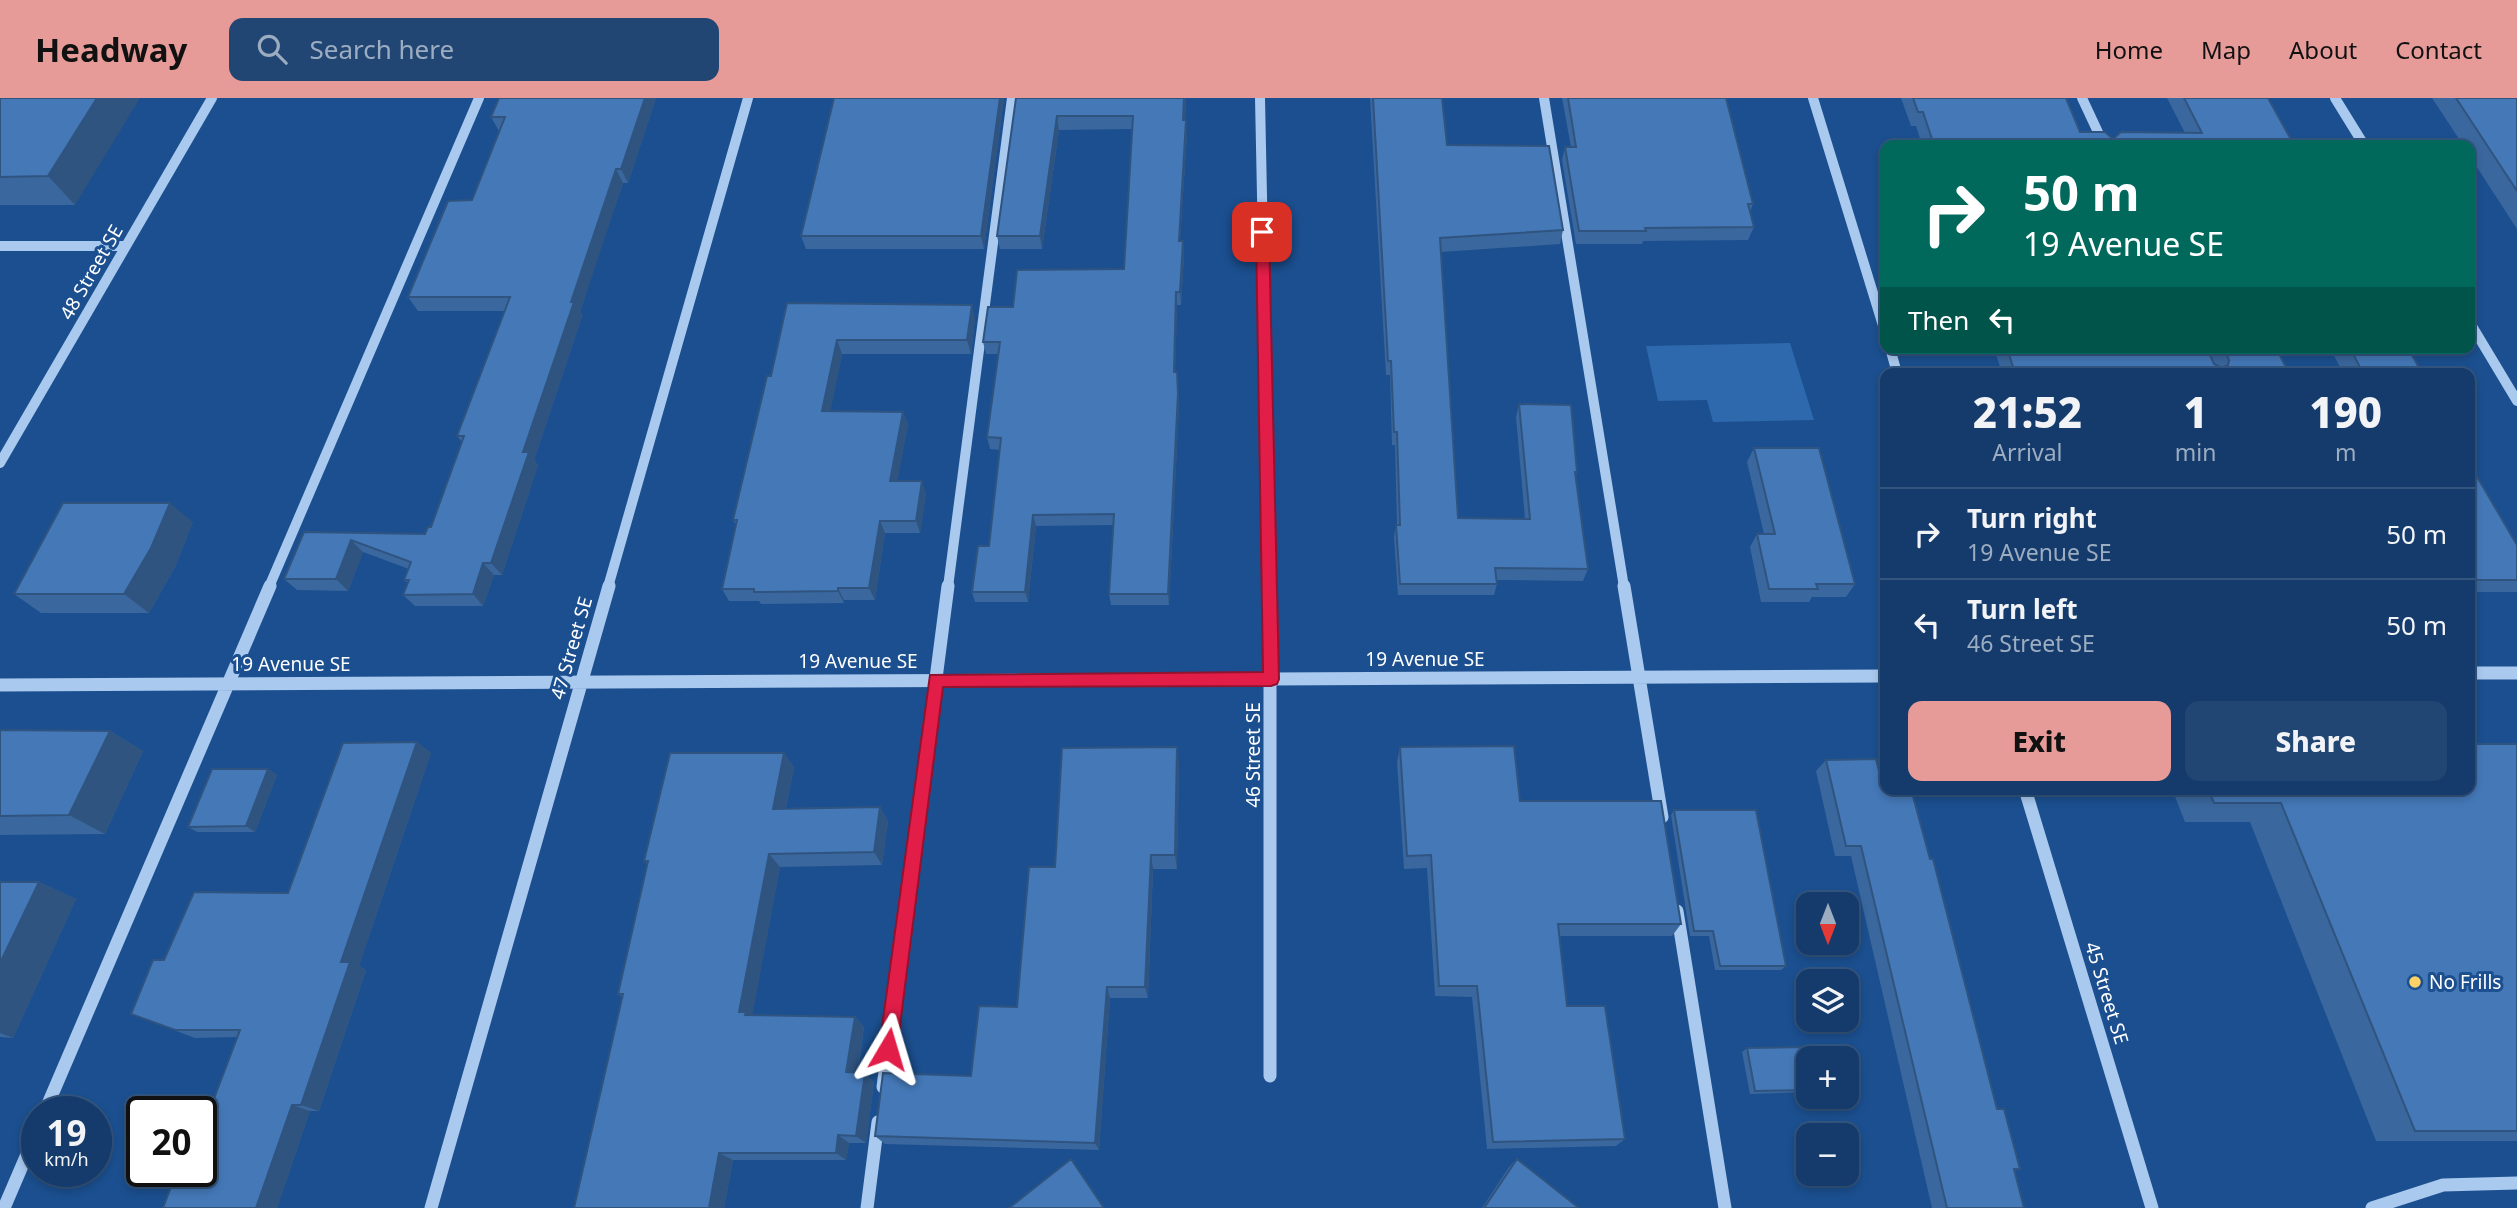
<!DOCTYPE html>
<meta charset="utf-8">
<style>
body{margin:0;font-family:"Noto Sans",sans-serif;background:#214673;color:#f1f3f6;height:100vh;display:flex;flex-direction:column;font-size:26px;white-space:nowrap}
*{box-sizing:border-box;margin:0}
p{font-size:23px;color:#9dadc1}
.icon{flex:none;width:38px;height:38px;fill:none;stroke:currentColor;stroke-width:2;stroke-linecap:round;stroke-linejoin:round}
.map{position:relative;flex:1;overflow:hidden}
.side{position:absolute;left:1880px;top:270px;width:595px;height:427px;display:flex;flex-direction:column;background:#143b6b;border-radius:14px;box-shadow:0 4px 10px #0003,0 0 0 2px #33557e}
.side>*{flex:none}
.top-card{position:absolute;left:1880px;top:42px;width:595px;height:214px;border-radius:14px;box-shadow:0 4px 10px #0003,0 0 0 2px #33557e;background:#00695c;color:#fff;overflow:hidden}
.needle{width:46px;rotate:180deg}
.controls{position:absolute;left:1796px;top:794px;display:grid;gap:14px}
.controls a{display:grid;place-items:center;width:63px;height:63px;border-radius:14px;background:#143b6b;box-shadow:0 4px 10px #0003,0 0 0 2px #33557e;font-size:35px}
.speed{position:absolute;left:21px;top:998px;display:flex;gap:14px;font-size:35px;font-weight:700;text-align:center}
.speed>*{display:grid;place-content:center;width:91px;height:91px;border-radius:50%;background:#143b6b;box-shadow:0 4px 10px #0003,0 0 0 2px #33557e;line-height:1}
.speed small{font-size:18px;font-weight:400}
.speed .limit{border:4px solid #111;border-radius:10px;background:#fff;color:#111}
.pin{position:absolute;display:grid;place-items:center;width:60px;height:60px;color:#fff;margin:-30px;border-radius:14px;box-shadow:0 4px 10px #0006}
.me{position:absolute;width:77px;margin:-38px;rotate:7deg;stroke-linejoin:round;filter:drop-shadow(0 0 5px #0008)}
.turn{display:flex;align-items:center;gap:24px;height:147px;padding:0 28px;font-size:32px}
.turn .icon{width:91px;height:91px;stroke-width:2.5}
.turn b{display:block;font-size:49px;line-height:60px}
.then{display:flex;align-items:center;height:66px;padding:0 28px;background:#0003;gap:14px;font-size:26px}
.eta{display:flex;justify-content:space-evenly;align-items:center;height:119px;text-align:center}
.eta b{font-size:42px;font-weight:800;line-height:49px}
.primary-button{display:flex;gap:14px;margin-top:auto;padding:14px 28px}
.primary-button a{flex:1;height:80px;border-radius:14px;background:#e69b98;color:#111;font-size:28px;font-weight:800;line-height:80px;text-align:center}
.primary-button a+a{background:#214673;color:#f1f3f6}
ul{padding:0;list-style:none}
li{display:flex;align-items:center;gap:21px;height:91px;padding:0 28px;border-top:2px solid #33557e}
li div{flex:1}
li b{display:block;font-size:26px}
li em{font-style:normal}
header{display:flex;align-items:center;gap:42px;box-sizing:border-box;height:98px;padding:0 35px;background:#e69b98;color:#111}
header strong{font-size:33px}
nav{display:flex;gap:38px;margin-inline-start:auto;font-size:24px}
.search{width:490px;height:63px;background:#214673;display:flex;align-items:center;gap:18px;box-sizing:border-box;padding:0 24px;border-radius:14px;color:#9dadc1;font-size:26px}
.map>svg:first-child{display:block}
</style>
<header>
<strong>Headway</strong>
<div class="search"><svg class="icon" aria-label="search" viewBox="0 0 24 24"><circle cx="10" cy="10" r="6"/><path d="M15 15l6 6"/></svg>Search here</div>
<nav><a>Home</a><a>Map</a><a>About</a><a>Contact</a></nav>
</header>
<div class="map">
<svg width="2517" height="1110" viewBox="0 0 2517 1110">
<rect width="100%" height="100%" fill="#1b4f8f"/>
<path fill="#2e69ad" d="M1790,245L1814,322L1713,324L1707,302L1658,303L1646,248Z"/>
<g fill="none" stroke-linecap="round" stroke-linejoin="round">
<path stroke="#a9c9ee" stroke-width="10" d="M1260,0L1270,489
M1544,0L1624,489
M1813,0L1885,234
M2082,0L2104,47
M2335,0L2364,47
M0,148H126
M2469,223L2517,303
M1890,250L1897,275
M0,365L212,0
M269,489L479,0
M608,489L748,0
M948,489L1012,0"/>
<path stroke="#a9c9ee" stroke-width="13" d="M1270,488V978
M1624,488L1662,719
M2469,575H2517
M0,587L1885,578
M2025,691L2152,1110
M1677,813L1725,1110
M883,989L948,488
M45,1013L270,488
M4,1110L37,1033
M431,1110L609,488
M867,1110L878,1024
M2372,1110L2443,1087L2517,1085"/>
</g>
<path fill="#3a679d" d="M0,0L75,107H0Z
M499,0H656L628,85H623L600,153L580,214L582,218L534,362L538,367L502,477H494L483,508H415L403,497L408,485L404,482L409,471L363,454L348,493L297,492L284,481L304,434L425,436L431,429L462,344L457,338L505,213H418L408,199L472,102L499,33L491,19Z
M1004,0L984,151H806L801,138Z
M1016,0H1186L1185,22L1187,36L1180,143H1183L1184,156L1181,207H1177L1175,274L1179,307L1169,507H1111L1109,496L1113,427L1036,428L1028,504H975L972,494L989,448L1000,352L990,351L987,339L998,256H986L983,244L1013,209L1124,171L1132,31L1059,32L1042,151H1000L997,138Z
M1370,0H1442L1447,47L1563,132L1560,146L1441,154L1458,420L1525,421L1516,319L1519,306L1577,374L1575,380L1588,471L1583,483L1497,482V486L1494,497H1398L1394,439L1396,427H1397L1395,347H1392L1390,277H1386Z
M1562,0H1726L1753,106L1750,114L1754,129L1748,142L1643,143L1642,146H1576L1562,62L1565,49H1571Z
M1901,0H2066L2080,34L2113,41L2185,35L2167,0H2268L2294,47H1922L1916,28H1911Z
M2432,0H2517V131L2469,57V47H2463Z
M787,205L975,221L971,256H842L830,313L903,314L908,327L897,383L926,395L920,435H885L875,502H844V505L761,506L759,503H729L722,491L736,427L733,422L771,278Z
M1994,250H2276L2289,275H2002Z
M2330,250H2408L2422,275H2343Z
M1754,350L1855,486L1846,499H1812L1809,504H1761L1750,449L1757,436H1764L1747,364Z
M2469,365L2517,447V494H2469Z
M193,424L175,469L149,515H41L14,496Z
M0,632L110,633L143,653L105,736L0,737Z
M417,644L431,655L359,868L366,872L319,1013H310L277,1110H163L204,1027L237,939L195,940L131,916L164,862L288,795Z
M2517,646V1043H2376L2250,724H2185L2172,691H2469Z
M1400,649L1520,703L1681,826L1672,838H1559L1567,908L1625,1041L1616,1048L1487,1051L1472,899L1435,898L1427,770L1404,771L1397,664Z
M784,655L794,669L786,710L880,709L888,723L882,767L780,769L752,917L855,919L864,929L858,975L874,984L866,1045H849L846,1062H733L724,1110L622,899L618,896L648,767L644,763Z
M1826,662L1879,673L1997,1011L2020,1071L2014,1073L2024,1110H1932L1851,758H1835L1816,673Z
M1179,664L1177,771H1153L1148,900H1110L1099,1052L885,1046L875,1038L971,978L1017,909L1055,769Z
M268,671L277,677L255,734H197L188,729Z
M1674,712L1786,868L1781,872H1715L1709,838H1690L1671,717Z
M0,784H39L76,801L13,940L0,939Z
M1747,950L1808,972V994L1750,996L1742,954Z
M1517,1061L1579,1110H1482L1509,1069Z"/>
<path fill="#305480" d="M97,0H140L75,107L48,78Z
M645,0H656L628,85L621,71Z
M1000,0H1004L984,151L981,138Z
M1184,0H1186L1184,36L1183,22Z
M1057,18L1059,32L1042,151L1040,138Z
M1186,22L1187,36L1179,156V143Z
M616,71L623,85L580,214L582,218L534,362L538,367L502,477L491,465L523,354L571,204Z
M1183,143L1184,156L1181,207L1180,194Z
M1176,194L1177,207L1175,287L1174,274Z
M972,207L975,221L971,256L967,242Z
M837,242L842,256L828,326L822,313Z
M1177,274L1179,307L1169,507L1168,496Z
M903,314L908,327L895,395L890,383Z
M922,383L926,395L920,435L916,423Z
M170,405L193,424L175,469L149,515L124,496Z
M1033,417L1036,428L1028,504L1025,494Z
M880,423L885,435L875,502L869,490Z
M351,442L363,454L348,493L336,481Z
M483,465L494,477L483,508L473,496Z
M838,490L844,502V505L838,493Z
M110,633L143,653L105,736L69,717Z
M417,644L431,655L359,868L366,872L319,1013L301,1007L341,864Z
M1177,649L1179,664L1177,771L1175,757Z
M784,655L794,669L783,724L773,711Z
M268,671L277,677L255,734L246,728Z
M880,709L888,723L882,767L874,754Z
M769,756L780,769L752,919L739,914Z
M1151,757L1153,771L1148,900L1145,889Z
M39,784L76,801L13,940L0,935V865Z
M1107,889L1110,900L1099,1052L1095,1045Z
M855,919L864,929L856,983L846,974Z
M865,975L874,984L866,1045L856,1038Z
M292,1007L310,1013L277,1110H256Z
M838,1037L849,1045L846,1062L836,1055Z
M719,1055L733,1062L724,1110H709Z"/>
<path fill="#4478b7" stroke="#305480" stroke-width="2" d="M0,0H97L48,78L0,79Z
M499,0H645L621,71H616L593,139L571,204H574L523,354H529L491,465H483L473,496L403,497L409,482H404L411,464L351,442L336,481H284L304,434L425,436L428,429H431L464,338H457L510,199H408L448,103L472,102L505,19H491Z
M834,0H1000L981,138H801Z
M1016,0H1184L1183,22H1186L1179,143H1183L1180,194H1176L1174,274H1177L1178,295L1168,496H1109L1114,416L1033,417L1025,494H972L978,448H989L1001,340L987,339L1000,244H983L988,209H1013L1017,172L1124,171L1133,18H1057L1040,138H997Z
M1373,0H1442L1447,47L1549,48L1563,132L1440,140L1458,420L1530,421L1519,306L1571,307L1577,374H1575L1588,471L1495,470L1497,486H1400L1396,427H1400L1397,334H1394L1391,263H1388Z
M1568,0H1726L1753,106H1748L1754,129L1645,130L1646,133H1579L1565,49H1576Z
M1913,0H2066L2080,34H2105L2113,41L2121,34L2202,35L2184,0H2268L2294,47H1934L1923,14H1918Z
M2456,0H2517V93Z
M787,205L972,207L967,242H837L822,313L903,314L890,383H922L916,423H880L869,490H838V493L754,494V491H722L737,422H733L767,278H771Z
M2007,250H2207L2214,266L2222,270L2228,267L2229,262L2224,250H2276L2289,275H2015Z
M2350,250H2408L2422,275H2363Z
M1754,350H1819L1855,486H1816L1818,491H1769L1757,436H1775Z
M2469,365L2517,447V482H2475L2469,471Z
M63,405H170L151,450L124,496H14Z
M0,632L110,633L69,717L0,718Z
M417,644L341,864H350L301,1007H292L256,1110H163L177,1073H201V1027H204L240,932H175L131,916L153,862H164L194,794L288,795L343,645Z
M2469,646H2517V1033H2415L2281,705H2214L2208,691H2469Z
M1514,648L1520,703H1661L1681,826H1558L1567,908H1605L1625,1041L1493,1044L1477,888H1439L1431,757L1407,758L1400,649Z
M1177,649L1175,757H1151L1145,889H1107L1095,1045L875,1038L883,975L971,978L979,908L1017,909L1029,769H1055L1062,650Z
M670,655H784L773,711L880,709L874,754L769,756L739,914H746L745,917L855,919L846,974L865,975L856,1038L838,1037L836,1055H719L709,1110H574L623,896H618L648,763H644Z
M1876,661L1879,673H1885V691H1911L1930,761H1933L1997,1011H2004L2020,1071H2014L2024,1110H1947L1861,748H1846L1826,662Z
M212,671H268L246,728L188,729Z
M1674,712H1756L1786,868H1720L1713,833H1694Z
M0,784H39L0,865Z
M1803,949L1808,972V992L1755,993L1747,950Z
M1071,1061L1104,1110H1009Z
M1517,1061L1579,1110H1484Z"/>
<path fill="#e11d48" stroke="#92132f" stroke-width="2" d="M1262,129L1269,134L1279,581L1277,586L1271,588L943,589L897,951L895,958L888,960L881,958L879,951L930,577L1263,574L1256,134Z"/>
<circle fill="#ffd166" stroke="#1b4f8f" stroke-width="2.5" cx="2415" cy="884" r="7"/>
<g text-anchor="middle" stroke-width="6" stroke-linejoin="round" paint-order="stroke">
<g font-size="19" fill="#fff" stroke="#1b4f8f">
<text transform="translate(91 174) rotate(-60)" y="7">48 Street SE</text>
<text transform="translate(571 550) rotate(-74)" y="7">47 Street SE</text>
<text x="1425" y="568">19 Avenue SE</text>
<text x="858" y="570">19 Avenue SE</text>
<text x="291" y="573">19 Avenue SE</text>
<text transform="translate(1253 657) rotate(-90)" y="7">46 Street SE</text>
<text transform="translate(2107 895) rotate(73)" y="7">45 Street SE</text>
</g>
<g font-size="19" fill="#fff" stroke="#1b4f8f" text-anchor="start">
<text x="2429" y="891">No Frills</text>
</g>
</g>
</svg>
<div class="controls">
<a><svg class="needle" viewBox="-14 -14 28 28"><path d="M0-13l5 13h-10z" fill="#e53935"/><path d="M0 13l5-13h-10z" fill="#9dadc1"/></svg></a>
<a><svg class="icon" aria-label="layers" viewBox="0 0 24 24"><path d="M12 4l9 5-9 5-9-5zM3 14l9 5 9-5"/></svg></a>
<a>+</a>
<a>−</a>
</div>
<div class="speed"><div>19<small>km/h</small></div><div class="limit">20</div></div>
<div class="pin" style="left:1262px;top:134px;background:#d93025"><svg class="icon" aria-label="arrive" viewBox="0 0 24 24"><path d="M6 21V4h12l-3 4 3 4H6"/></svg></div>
<svg class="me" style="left:888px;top:951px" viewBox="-20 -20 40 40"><path d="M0-17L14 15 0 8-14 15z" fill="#e11d48" stroke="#fff" stroke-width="4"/></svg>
<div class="top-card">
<div class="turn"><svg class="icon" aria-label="right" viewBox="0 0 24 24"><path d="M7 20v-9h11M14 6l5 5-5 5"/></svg><div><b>50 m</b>19 Avenue SE</div></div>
<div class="then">Then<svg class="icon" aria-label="left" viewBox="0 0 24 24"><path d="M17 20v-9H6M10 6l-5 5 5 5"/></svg></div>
</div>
<section class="side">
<div class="eta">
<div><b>21:52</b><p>Arrival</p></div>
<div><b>1</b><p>min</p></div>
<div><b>190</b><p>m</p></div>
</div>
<ul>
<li><svg class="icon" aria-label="right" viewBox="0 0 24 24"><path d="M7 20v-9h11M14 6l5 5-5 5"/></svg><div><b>Turn right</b><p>19 Avenue SE</p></div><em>50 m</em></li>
<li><svg class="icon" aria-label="left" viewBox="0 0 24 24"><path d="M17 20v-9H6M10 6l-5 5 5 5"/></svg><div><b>Turn left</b><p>46 Street SE</p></div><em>50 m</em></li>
</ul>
<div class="primary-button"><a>Exit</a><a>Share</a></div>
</section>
</div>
